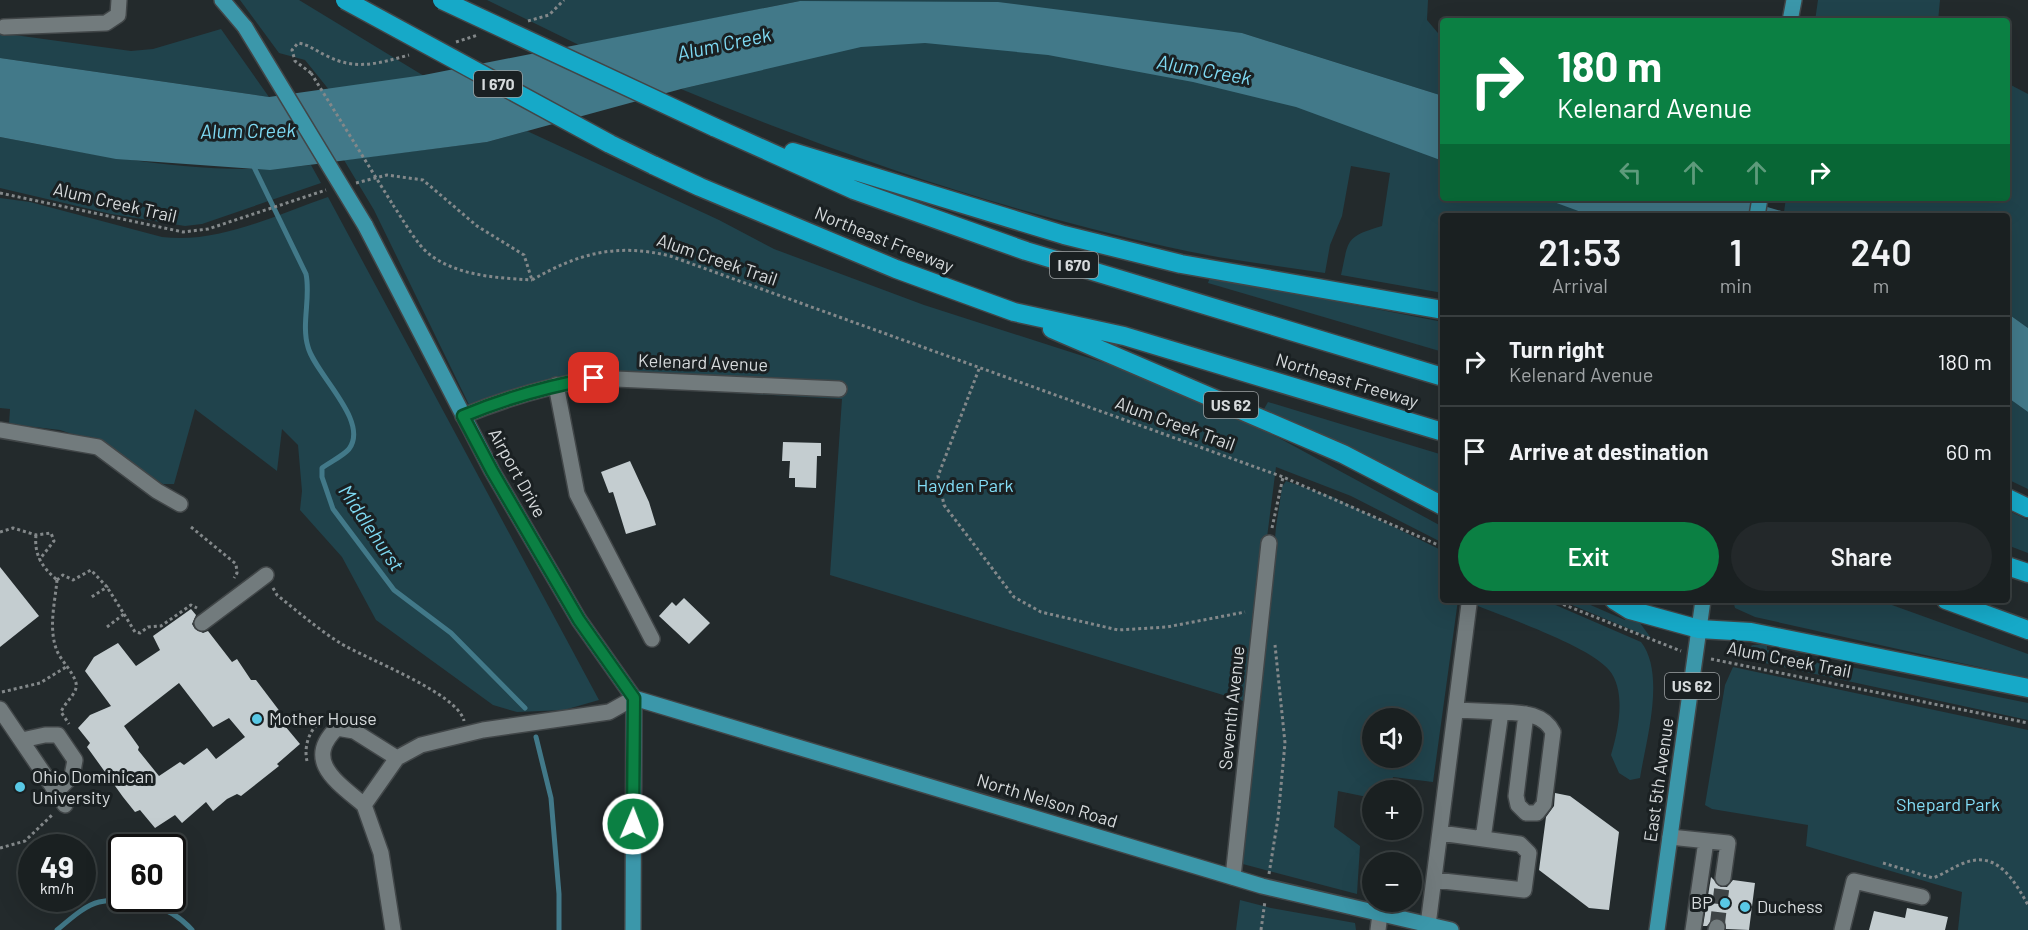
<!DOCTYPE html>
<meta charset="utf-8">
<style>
body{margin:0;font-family:Barlow,sans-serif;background:#23282a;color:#f1f3f6;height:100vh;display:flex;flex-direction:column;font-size:22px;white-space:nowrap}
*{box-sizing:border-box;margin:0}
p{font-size:20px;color:#9fa3a5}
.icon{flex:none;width:33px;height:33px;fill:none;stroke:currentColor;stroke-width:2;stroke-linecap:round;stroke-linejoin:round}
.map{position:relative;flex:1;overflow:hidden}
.details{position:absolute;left:1440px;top:213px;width:570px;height:390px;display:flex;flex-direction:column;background:#1a2021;border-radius:6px;box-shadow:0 6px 24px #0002,0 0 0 2px #383e3f}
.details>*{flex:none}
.top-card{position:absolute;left:1440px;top:18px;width:570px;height:183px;border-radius:6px;box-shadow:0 6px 24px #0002,0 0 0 2px #383e3f;background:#0b8043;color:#fff;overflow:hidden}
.buttons{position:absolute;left:1362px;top:708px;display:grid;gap:12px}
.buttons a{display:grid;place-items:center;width:60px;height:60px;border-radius:50%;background:#1a2021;box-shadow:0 6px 24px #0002,0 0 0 2px #383e3f;font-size:30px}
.speed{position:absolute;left:18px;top:834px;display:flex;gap:12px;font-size:30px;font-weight:700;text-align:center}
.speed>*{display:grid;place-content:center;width:78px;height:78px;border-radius:50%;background:#1a2021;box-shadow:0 6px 24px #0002,0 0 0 2px #383e3f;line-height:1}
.speed small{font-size:15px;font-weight:400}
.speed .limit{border:3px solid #111;border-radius:9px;background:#fff;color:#111}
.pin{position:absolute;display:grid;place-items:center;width:51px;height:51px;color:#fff;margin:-26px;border-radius:12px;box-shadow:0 3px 9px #0006}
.me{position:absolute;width:66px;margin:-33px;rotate:1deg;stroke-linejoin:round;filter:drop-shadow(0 0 4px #0008)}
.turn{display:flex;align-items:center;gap:21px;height:126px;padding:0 18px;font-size:27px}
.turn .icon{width:78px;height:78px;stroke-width:2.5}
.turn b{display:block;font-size:42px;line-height:51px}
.lanes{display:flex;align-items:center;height:57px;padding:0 18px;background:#0003;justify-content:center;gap:30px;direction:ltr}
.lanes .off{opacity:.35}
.eta{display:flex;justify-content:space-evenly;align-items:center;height:102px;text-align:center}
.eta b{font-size:36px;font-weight:600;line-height:42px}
.button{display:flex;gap:12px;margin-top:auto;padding:12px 18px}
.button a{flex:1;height:69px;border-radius:36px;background:#0b8043;color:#fff;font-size:24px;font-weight:600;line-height:69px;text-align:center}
.button a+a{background:#23282a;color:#f1f3f6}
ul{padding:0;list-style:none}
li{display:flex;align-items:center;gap:18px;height:90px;padding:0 18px;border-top:2px solid #383e3f}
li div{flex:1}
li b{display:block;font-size:22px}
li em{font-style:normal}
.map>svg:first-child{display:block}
</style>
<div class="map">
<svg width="2028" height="930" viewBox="0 0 2028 930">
<rect width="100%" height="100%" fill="#232a2c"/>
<path fill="#20434c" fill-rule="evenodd" d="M240,0H299L424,76L330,91L305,60L279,53Z
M487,0H1428L1427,20L1443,39V96L1242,33L800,1L579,45Z
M1818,0H1940L1938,21H1815Z
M867,19L1242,73L1443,141V198H1610L1662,216H1443V293L1341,275C1349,239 1345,237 1382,226L1390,173L1351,166L1342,216L1330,245L1325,273C1273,265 1220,259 1168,247C1001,210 839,155 681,89L707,83Z
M221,29L269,97L0,58V33L131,51L153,49Z
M2007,83L2028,94V328L2007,313V216H1798L1784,212L1786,198H2007Z
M527,131L719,220L774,249L924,305L1117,367L1168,386L1279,438L1443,527V543L1351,496L1276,467L1246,702L830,575L842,399L588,385L521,397L476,419L374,210L344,160L487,142Z
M0,137C100,156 209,178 311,165L321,183L202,224L185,226L111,214L0,188Z
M328,197L599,700L564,710L517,712L493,705L376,620L342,557L300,510L302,491L298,445L282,429L277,471L195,409L174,484H163L102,444L60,430L9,424L10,409L0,408V198L30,202L162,237C219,244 275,215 328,197Z
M1210,277L1443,322V352L1208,283Z
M2007,397L2028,412V489L2007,479Z
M1268,402L1443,455V497L1264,409Z
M1286,481L1333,497L1443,551V600H1458L1433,782L1393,777L1390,790H1372V798L1338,791L1334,827L1360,846L1357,894L1239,863L1261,698L1276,527L1282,487ZM1372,718H1412V758H1372Z
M2007,510L2028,520V553L2007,545Z
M1463,600H1544L1641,642C1666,674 1646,740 1640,778L1630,780L1619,773L1611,755C1618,732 1627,691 1609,670C1587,644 1498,615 1463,600Z
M1560,600H1579L1625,620L1628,616L1640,623L1651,638Z
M1733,600H1878L2028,654V678L1755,617L1735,608Z
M1767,644V650L2028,703V720L1737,657L1734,653L1753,645Z
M1733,667L2028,730V930H1958L1962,892L1806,846L1808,825L1712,809L1705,805L1725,685Z
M1240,900L1271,908L1355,923L1356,930H1236Z"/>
<path fill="#427989" d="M800,1L998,2L1242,33L1443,96V161L1296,107L1193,82L1048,55L925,43L861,47L681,89L487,142L270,170L116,159L0,137V58L269,97L424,75Z
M1543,198H1737L1798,216H1592Z
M2007,313L2028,328V412L2007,397Z"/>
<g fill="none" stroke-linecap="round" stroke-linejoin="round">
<path stroke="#427989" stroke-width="5" d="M253,165L306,274C311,297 301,324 308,347C315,374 370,421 349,449C343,456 330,462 322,468V477L333,509L394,590L451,633L525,708
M536,737L551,798L559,894V930
M57,930C68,921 85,905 99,902C132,895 170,905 192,930"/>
</g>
<path fill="#c4cdd0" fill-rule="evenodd" d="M783,442L821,443V456H817L816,488L795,487V478H789L790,461H782Z
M630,461L649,502L656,525L626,534L613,492L609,493L601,472Z
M0,567L39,616L0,647Z
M684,598L710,623L689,644L659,616L672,602L676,606Z
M191,609L196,615L192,624L195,629L203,633L208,631L232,662L237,659L251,680H256L278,709L285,720V726L300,744L277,764L279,766L241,796L237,794L227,799L213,811L206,802L182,823L175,815L155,828L140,810L135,812L123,797L87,747L90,743L78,728L90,715L111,706L85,671L94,657L118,643L136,666L160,650L153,636ZM179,683L213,727L229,718L245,737L216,759L207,748L184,765L180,762L159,776L138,750L139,747L124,726Z
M1555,793L1570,796L1619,832L1609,910L1589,908L1539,870L1546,817L1554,806Z
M1711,877L1721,887H1727L1733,880L1755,883L1749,930L1726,929L1725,921L1720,918H1714L1707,926H1703Z
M1907,908L1948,917L1945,930H1869L1874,911L1905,918Z"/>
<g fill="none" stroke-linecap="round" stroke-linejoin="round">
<path stroke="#3e4446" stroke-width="15" stroke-dasharray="15 8" stroke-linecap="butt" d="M1717,927L1723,878"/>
<defs>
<path id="minor" d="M4,27L106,23L118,15L119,0
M556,385L577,494L652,639
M463,416C506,398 549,386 594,378L839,389
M0,430L98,447L157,491L180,504
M202,623L266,575
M0,709L65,805
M1456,710L1501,712L1483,839
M1501,712C1520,713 1543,712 1553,732L1544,804L1537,813H1526L1518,805L1516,796L1526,714
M22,740L45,735H58L75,760L72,776L57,791
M364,805C337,782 303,761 337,728L354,731L397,758
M1670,837L1728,843L1723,878
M1233,877L1269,543
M1434,880L1524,890L1529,853L1520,844L1440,833
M1428,925L1469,604
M393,930L381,853L364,805L397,758L421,745L483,730L609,712L634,698
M1378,930L1380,914
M1693,930L1706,841
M1716,930L1717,927
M1842,930L1854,881L1922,897"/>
<path id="major" d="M222,0L245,27
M1790,21L1794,0
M1757,216L1760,198
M365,225L492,471L579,620L634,698L633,930
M634,698L1262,886L1451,930
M1657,930L1703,600"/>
<path id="highway" d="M714,127L854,190L1026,251L1443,377
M793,152L1064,235L1181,264L1443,310
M653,165L700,187L896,269L1014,312L1124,336L1443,432
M1052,329L1343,454L1443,506
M2007,498L2028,508
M2007,566L2028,573
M1614,600L1630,610L1699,629L1751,632L2028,688
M1946,600L2028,630"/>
</defs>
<use href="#minor" stroke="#414648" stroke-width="18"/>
<use href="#major" stroke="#414648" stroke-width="18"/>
<use href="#highway" stroke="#414648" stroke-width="21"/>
<path stroke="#83888a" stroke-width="3" stroke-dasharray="3 3" stroke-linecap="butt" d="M528,21L549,15L564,0
M456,42L478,35
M311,73L295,61L292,50L298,43C310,45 316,51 327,56C356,71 380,63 409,55
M356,183L387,175L423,180L477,226L524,255L532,280
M0,193L183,232L208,229L326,190
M393,205C402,218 417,245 429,254C457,276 498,278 532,280
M532,280C579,253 617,243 670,256L1283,477L1443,547
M979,369L938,476L944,505L1014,597L1041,612L1118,630L1167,627L1245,612
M191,527L236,564L237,573L234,578
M1272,528L1283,477
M0,532L13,528L36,535L51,533L54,541L39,560
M36,535C34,555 42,567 57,580
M57,580C55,603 48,628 57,651C61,661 79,678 76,688C74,696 64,704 61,712L69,724
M57,580L63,575L73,580L91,570L107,587L90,598
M273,588L277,595C297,611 318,629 340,643C364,658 458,693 464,721
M1552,600L1681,651
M124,614L135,632L140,633L148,627L161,626L191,605L197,608
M107,627L124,614L107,587
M1711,659L2028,723
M2,692L40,683L66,667
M307,761C304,749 308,732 318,724
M0,848L25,841L52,815
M1883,863L1933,878C1944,874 1953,867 1964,863C1997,850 2014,880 2028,905
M1269,874L1278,818L1285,743L1275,645
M1261,930L1265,901"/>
<use href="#minor" stroke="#727b7d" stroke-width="15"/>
<use href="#major" stroke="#3b97aa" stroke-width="15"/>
<use href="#highway" stroke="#16a9c8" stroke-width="18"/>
<defs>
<path id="major-bridge" d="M245,27L365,225"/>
<path id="highway-bridge" d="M345,0L610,144L653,165
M442,0L714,127"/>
</defs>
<use href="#major-bridge" stroke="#414648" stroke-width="18" stroke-linecap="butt"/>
<use href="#highway-bridge" stroke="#414648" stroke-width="21" stroke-linecap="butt"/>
<path stroke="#83888a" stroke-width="3" stroke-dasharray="3 3" stroke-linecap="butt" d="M311,73L393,205"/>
<use href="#major-bridge" stroke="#3b97aa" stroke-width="15"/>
<use href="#highway-bridge" stroke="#16a9c8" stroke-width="18"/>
</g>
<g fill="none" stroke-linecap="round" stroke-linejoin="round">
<defs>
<path id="route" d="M594,378C549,386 506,398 463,416L492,471L579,620L634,698L633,824"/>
</defs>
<use href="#route" stroke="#07532c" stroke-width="15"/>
<use href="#route" stroke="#0b8043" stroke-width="10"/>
</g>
<g fill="#59c8e5" stroke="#1a2022" stroke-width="2">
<circle cx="257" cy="719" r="6"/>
<circle cx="20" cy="787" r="6"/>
<circle cx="1725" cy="903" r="6"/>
<circle cx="1745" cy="907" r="6"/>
</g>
<g text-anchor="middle" stroke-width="6" stroke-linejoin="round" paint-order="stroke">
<g fill="#1a2022" stroke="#9ea2a4" stroke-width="1.5">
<rect x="474" y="71" width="48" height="26" rx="4.5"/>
<rect x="1050" y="252" width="48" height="26" rx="4.5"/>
<rect x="1204" y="392" width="54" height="26" rx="4.5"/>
<rect x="1665" y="673" width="54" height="26" rx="4.5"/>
</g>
<g font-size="16" font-weight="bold" fill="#d6dadc">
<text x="498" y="90">I 670</text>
<text x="1074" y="271">I 670</text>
<text x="1231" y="411">US 62</text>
<text x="1692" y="692">US 62</text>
</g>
<g font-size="18" fill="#d6dadc" stroke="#1a2022">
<text transform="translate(115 203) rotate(13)" y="6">Alum Creek Trail</text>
<text transform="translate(884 240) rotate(22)" y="6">Northeast Freeway</text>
<text transform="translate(717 260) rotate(19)" y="6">Alum Creek Trail</text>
<text transform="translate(703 363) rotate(2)" y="6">Kelenard Avenue</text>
<text transform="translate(1347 381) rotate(17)" y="6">Northeast Freeway</text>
<text transform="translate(1175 424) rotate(20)" y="6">Alum Creek Trail</text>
<text transform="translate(517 473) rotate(61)" y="6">Airport Drive</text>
<text transform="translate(1789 660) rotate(11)" y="6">Alum Creek Trail</text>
<text transform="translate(1232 708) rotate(-84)" y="6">Seventh Avenue</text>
<text transform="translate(1659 780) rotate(-82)" y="6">East 5th Avenue</text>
<text transform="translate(1047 801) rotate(17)" y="6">North Nelson Road</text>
</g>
<g font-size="18" fill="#83ddf6" stroke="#1a2022">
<text x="965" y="492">Hayden Park</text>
<text x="1948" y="811">Shepard Park</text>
</g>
<g font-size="18" fill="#d6dadc" stroke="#1a2022" text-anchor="start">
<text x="269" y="725">Mother House</text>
<text x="32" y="783">Ohio Dominican<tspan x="32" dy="21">University</tspan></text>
<text x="1713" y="909" text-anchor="end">BP</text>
<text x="1757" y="913">Duchess</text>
</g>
<g font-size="20" font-style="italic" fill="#7ed9f2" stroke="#1a2022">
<text transform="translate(724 44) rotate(-12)" y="7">Alum Creek</text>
<text transform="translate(1204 70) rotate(10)" y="7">Alum Creek</text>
<text transform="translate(248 131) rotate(-1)" y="7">Alum Creek</text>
<text transform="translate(371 528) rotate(56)" y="7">Middlehurst</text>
</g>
</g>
</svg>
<div class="buttons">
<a><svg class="icon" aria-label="sound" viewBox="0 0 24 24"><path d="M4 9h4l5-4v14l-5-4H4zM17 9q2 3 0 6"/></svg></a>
<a>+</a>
<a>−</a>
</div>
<div class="speed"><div>49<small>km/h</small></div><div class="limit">60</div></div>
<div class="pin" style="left:594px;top:378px;background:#d93025"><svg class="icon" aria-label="arrive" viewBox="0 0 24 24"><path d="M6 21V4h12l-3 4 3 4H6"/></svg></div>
<svg class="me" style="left:633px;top:824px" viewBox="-20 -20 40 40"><circle r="17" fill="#0b8043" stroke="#fff" stroke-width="3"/><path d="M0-11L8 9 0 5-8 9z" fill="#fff"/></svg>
<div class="top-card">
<div class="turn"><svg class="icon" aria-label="right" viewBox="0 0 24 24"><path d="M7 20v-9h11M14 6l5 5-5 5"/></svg><div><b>180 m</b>Kelenard Avenue</div></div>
<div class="lanes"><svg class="icon off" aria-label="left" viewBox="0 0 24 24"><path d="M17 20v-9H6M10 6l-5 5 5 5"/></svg><svg class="icon off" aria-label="ahead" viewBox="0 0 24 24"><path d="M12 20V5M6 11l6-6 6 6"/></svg><svg class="icon off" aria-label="ahead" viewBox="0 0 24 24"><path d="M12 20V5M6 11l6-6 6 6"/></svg><svg class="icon" aria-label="right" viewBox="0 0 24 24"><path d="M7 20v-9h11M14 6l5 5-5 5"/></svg></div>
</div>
<section class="details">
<div class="eta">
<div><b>21:53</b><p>Arrival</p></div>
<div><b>1</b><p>min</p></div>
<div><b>240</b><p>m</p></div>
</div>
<ul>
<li><svg class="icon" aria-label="right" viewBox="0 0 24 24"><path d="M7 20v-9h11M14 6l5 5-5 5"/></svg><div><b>Turn right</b><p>Kelenard Avenue</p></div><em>180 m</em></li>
<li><svg class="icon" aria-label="arrive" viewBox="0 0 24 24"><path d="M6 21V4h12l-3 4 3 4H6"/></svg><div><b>Arrive at destination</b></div><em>60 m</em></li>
</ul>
<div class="button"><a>Exit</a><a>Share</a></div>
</section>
</div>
